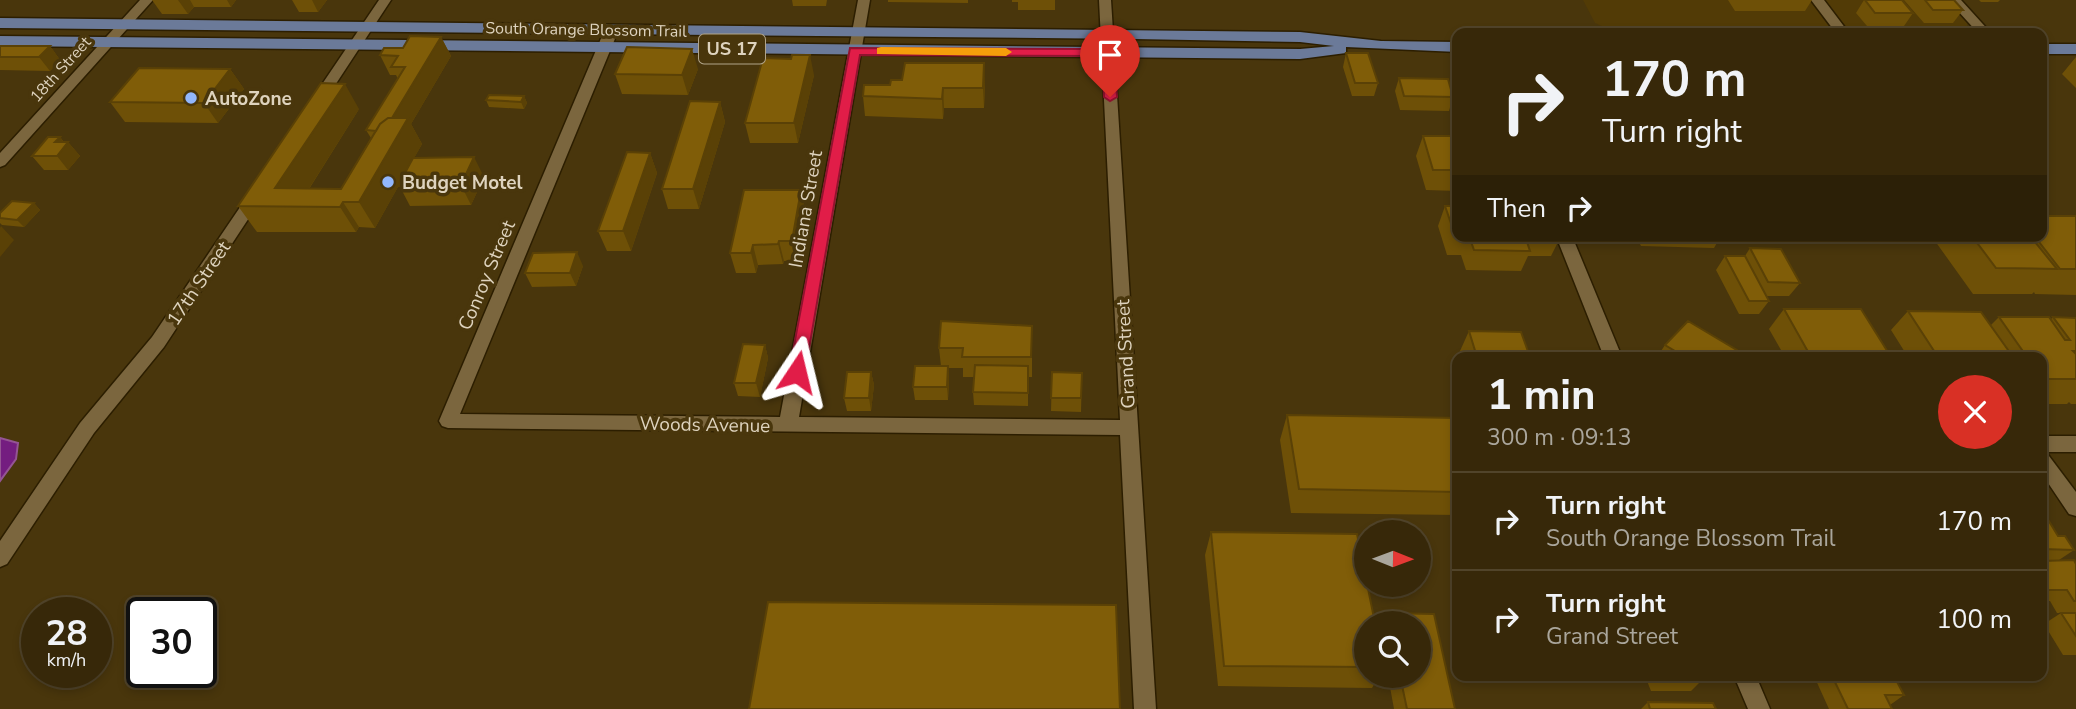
<!DOCTYPE html>
<meta charset="utf-8">
<style>
body{margin:0;font-family:"Nunito Sans",sans-serif;background:#3e3012;color:#f1f3f6;height:100vh;display:flex;flex-direction:column;font-size:26px;white-space:nowrap}
*{box-sizing:border-box;margin:0}
p{font-size:23px;color:#aaa69c}
.icon{flex:none;width:38px;height:38px;fill:none;stroke:currentColor;stroke-width:2;stroke-linecap:round;stroke-linejoin:round}
.map{position:relative;flex:1;overflow:hidden}
.panel{position:absolute;left:1452px;top:352px;width:595px;height:329px;display:flex;flex-direction:column;background:#372809;border-radius:14px;box-shadow:0 4px 10px #0003,0 0 0 2px #51442a}
.panel>*{flex:none}
.banner{position:absolute;left:1452px;top:28px;width:595px;height:214px;border-radius:14px;box-shadow:0 4px 10px #0003,0 0 0 2px #51442a;background:#372809;color:#f1f3f6;overflow:hidden}
.needle{width:46px;rotate:91deg}
.fabs{position:absolute;left:1354px;top:520px;display:grid;gap:14px}
.fabs a{display:grid;place-items:center;width:77px;height:77px;border-radius:50%;background:#372809;box-shadow:0 4px 10px #0003,0 0 0 2px #51442a;font-size:35px}
.speed{position:absolute;left:21px;top:597px;display:flex;gap:14px;font-size:35px;font-weight:700;text-align:center}
.speed>*{display:grid;place-content:center;width:91px;height:91px;border-radius:50%;background:#372809;box-shadow:0 4px 10px #0003,0 0 0 2px #51442a;line-height:1}
.speed small{font-size:18px;font-weight:400}
.speed .limit{border:4px solid #111;border-radius:10px;background:#fff;color:#111}
.pin{position:absolute;display:grid;place-items:center;width:60px;height:60px;color:#fff;margin:-72px -30px;border-radius:50% 50% 50% 0;rotate:-45deg;box-shadow:0 0 7px #0007}
.pin .icon{rotate:45deg}
.me{position:absolute;width:77px;margin:-38px;rotate:10deg;stroke-linejoin:round;filter:drop-shadow(0 0 5px #0008)}
.turn{display:flex;align-items:center;gap:24px;height:147px;padding:0 35px;font-size:32px}
.turn .icon{width:91px;height:91px;stroke-width:2.5}
.turn b{display:block;font-size:49px;line-height:60px}
.then{display:flex;align-items:center;height:66px;padding:0 35px;background:#0003;gap:14px;font-size:26px}
.round{display:grid;place-items:center;flex:none;width:74px;height:74px;border-radius:37px;background:#3e3012}
.overview{display:flex;align-items:center;justify-content:space-between;height:119px;padding:0 35px}
h1{font-size:42px;font-weight:700;line-height:52px}
ul{padding:0;list-style:none}
li{display:flex;align-items:center;gap:21px;height:98px;padding:0 35px;border-top:2px solid #51442a}
li div{flex:1}
li b{display:block;font-size:26px}
li em{font-style:normal}
.map>svg:first-child{display:block}
</style>
<div class="map">
<svg width="2076" height="709" viewBox="0 0 2076 709">
<rect width="100%" height="100%" fill="#49360c"/>
<path fill="#523b06" d="M1583,0H1945L1967,23V30L1962,33H1897L1606,28L1595,23Z"/>
<path fill="#741d80" stroke="#945493" stroke-width="2" d="M0,438L18,443L16,459L0,481Z"/>
<g fill="none" stroke-linecap="round" stroke-linejoin="round">
<defs>
<path id="minor" d="M140,0H153L5,165L0,167V153Z
M379,0H391L322,105H312L310,102Z
M858,0H870L799,417L1120,420L1099,0H1111L1156,709H1134L1120,435L448,428L442,426L439,421L605,29L612,25L619,29L460,414L780,417Z
M1811,0H1824L1849,33H1836Z
M1948,0H1961L1991,33H1978Z
M256,190L264,195L164,347L94,433L7,564L0,567V541L80,423L152,337L251,191Z
M1556,236H1572L1622,357H1604Z
M2042,436H2076V452H2046L2076,492V516L2069,514L2042,474Z
M1734,676H1756L1770,709H1748Z"/>
<path id="primary" d="M0,18L1300,32L1381,41L1458,42V52L1346,47V53L1300,59L0,46V36L1300,49L1334,46L1300,42L1135,39L0,28Z
M2042,44H2076V54H2042Z"/>
</defs>
<use href="#minor" stroke="#2c1e00" stroke-width="3"/>
<use href="#primary" stroke="#2c1e00" stroke-width="3"/>
<use href="#minor" fill="#7b663e" fill-rule="evenodd"/>
<use href="#primary" fill="#6b7a99" fill-rule="evenodd"/>
</g>
<path fill="#6e5007" d="M152,0H236L231,7H194L188,14H162Z
M292,0H327L318,12H299Z
M792,0H827L826,6H793Z
M888,0H968V3L888,2Z
M1012,0H1055V10H1018V2H1012Z
M1728,0H1812L1805,11H1735Z
M1864,0H1902L1913,13L1904,26H1867L1856,13Z
M1904,0H1954L1963,10L1953,23H1924Z
M1979,0H2000L1998,2H1981Z
M441,37L451,56L411,124L422,144L414,158L484,177L471,205L410,206L399,185L375,228L359,227L356,232H257L238,206L359,109L309,189H341L371,138L366,130L398,79L396,75H390L380,55Z
M0,46H50L60,60L50,71L0,70Z
M1346,53L1378,83L1374,96H1352L1343,67Z
M2076,57V88L2062,74Z
M230,69L244,89L218,123L125,122L110,102Z
M698,69L688,95L622,94L615,74Z
M814,75L798,143H750L745,123Z
M1399,78L1453,97L1449,111L1400,110L1395,91Z
M985,83L984,108H944L943,119L865,116L863,96Z
M524,96L527,103L524,109L489,107L486,100Z
M720,102L725,122L699,209H668L662,189Z
M1423,136H1458V191L1426,190L1416,156Z
M60,137L64,142H68L80,156L68,170H44L32,156Z
M650,153L657,173L631,251H607L598,231Z
M801,190L805,210L797,260L784,261L783,264L758,265L756,273H736L730,253Z
M1457,197H1458V236H1561L1551,256H1528L1521,271L1466,270L1461,255H1447L1438,226L1445,206H1453Z
M34,203L40,210L24,227L2,225L0,223V213Z
M2076,216V295L2035,294L2034,292L2032,294H1973L1935,241L1939,236H2042Z
M1636,236H1721L1714,248L1641,246Z
M1750,248L1800,283L1789,296H1766L1769,301L1759,314H1739L1716,270L1725,256H1745Z
M583,266L576,286L532,287L525,273Z
M1784,309L1891,357H1785L1769,329Z
M1908,311L1991,325L1999,317L2050,320L2053,317L2076,318V404H2071L2069,402L2067,404H2042V357H1908L1891,330Z
M1032,326V377H1028V406L974,405L973,392L975,377H963V368H948L949,379L948,400H915L913,387L941,366L939,348Z
M1469,331L1530,357H1462L1460,351Z
M765,345L768,358L760,397L738,396L734,383Z
M1665,345L1744,357H1657Z
M871,372L874,385L871,411H847L844,398Z
M1052,372L1082,373L1081,412L1051,411Z
M1287,415L1458,418V515L1291,513L1280,440Z
M2042,513L2058,536L2074,550L2059,560L2076,564V655H2063L2044,624L2061,613H2057L2050,601H2042Z
M1211,532L1367,623V676H1379L1372,688L1218,686L1205,555Z
M1388,613L1434,614L1455,709H1394L1388,676H1419V623H1383Z
M1645,676H1701L1702,680L1691,691H1651Z
M1814,676H1894L1904,695L1890,705L1892,709H1829Z
M1648,702L1716,709H1641Z"/>
<path fill="#5a4106" d="M178,0H190L194,7L188,14Z
M227,0H236L231,7Z
M312,0H327L318,12Z
M441,37L451,56L411,124L422,144L375,228L359,202L381,131Z
M50,46L60,60L50,71L39,57Z
M692,49L698,69L688,95L682,75Z
M810,55L814,75L798,143L794,123Z
M984,63L985,83L984,108L983,88Z
M230,69L244,89L218,123L204,103Z
M345,84L359,109L298,206L275,188Z
M943,88L944,108L943,119L942,99Z
M524,96L527,103L524,109L521,102Z
M720,102L725,122L699,209L693,189Z
M60,137L66,145L68,142L80,156L68,170L57,156L55,142Z
M650,153L657,173L631,251L623,231Z
M474,157L484,177L471,205L461,185Z
M801,190L805,210L797,260L792,241Z
M343,202L359,227L356,232L340,207Z
M34,203L40,210L24,227L17,220Z
M1,226L14,240L0,257V228Z
M779,241L784,261L783,264L778,244Z
M753,245L758,265L756,273L751,253Z
M577,252L583,266L576,286L570,273Z
M765,345L768,358L760,397L756,383Z
M948,366L949,379L948,400L947,387Z
M871,372L874,385L871,411L869,398Z"/>
<path fill="#805d08" stroke="#5a4106" stroke-width="2" d="M1865,0H1902L1913,13H1875Z
M1925,0H1954L1963,10H1933Z
M410,36L441,37L392,118H388L380,124L376,131L366,130L405,67H391L398,56L380,55L384,48H403Z
M0,46H50L39,57H0Z
M627,47L692,49L682,75L615,74Z
M1346,53H1368L1378,83H1355Z
M792,55H810L794,123H745L763,58L791,59Z
M905,63H984L983,88H943L942,99L863,96L864,85H890L891,80H902Z
M139,68L230,69L204,103L110,102Z
M1399,78L1448,79L1453,97L1404,96Z
M321,83L345,84L275,188L341,189L380,124L388,118H408L359,202H343L340,207L238,206Z
M489,95L524,96L521,102L486,100Z
M690,101L720,102L693,189H662Z
M1423,136H1458V170H1433Z
M48,137H60L55,142H68L57,156H32Z
M627,152L650,153L623,231H598Z
M474,157L461,185L398,186L413,158Z
M744,190H801L792,241H779L778,244L753,245L751,253H730Z
M12,201L34,203L17,220L0,218V213Z
M1445,206H1458V235H1455Z
M2042,216H2076V269H2060L2039,242H2035L2057,269L1996,268L1972,236H2042Z
M1469,236H1525L1530,251L1474,250Z
M1750,248L1781,249L1800,283L1768,282Z
M577,252L570,273H525L533,253Z
M1725,256H1745L1769,301H1749Z
M1784,309H1861L1891,357H1811Z
M1908,311L1981,312L2013,357H1938Z
M1999,317H2049L2065,340H2070L2053,317L2076,318V351H2073L2076,354V379H2042V357H2027Z
M941,321L1032,326L1031,357H962L963,348H939Z
M1688,321L1745,355L1744,357H1685L1665,345Z
M1469,331L1521,332L1530,357H1477Z
M743,344L765,345L756,383H734Z
M975,365L1028,366V393L973,392Z
M915,366H948L947,387H913Z
M847,372H871L869,398H844Z
M1052,372L1082,373L1081,398H1051Z
M1287,415L1458,418V492L1299,489Z
M2042,513H2044L2058,536H2065L2074,550L2042,549Z
M1211,532L1357,534L1375,623H1367V667L1224,666Z
M2074,560L2076,564V601H2074L2067,590H2048L2042,581V561Z
M768,602L1116,605L1120,709H749Z
M1388,613L1434,614L1455,709H1407L1400,676H1419V623H1390Z
M2061,613H2076V636Z
M1660,676H1701L1702,680H1661Z
M1832,676H1894L1904,695H1885L1892,709H1848Z
M1648,702L1713,703L1716,709H1650Z"/>
<path fill="#e11d48" stroke="#92132f" stroke-width="2" d="M850,48L1108,49L1114,52L1117,97L1110,101L1104,97L1102,56L860,55L805,372L797,378L789,372Z"/>
<path fill="#f59e0b" d="M881,47L1006,48L1012,52L1006,56L877,54V48Z"/>
<g fill="#92b7fd" stroke="#49360c" stroke-width="2.5">
<circle cx="191" cy="98" r="7"/>
<circle cx="388" cy="182" r="7"/>
</g>
<g text-anchor="middle" stroke-width="7" stroke-linejoin="round" paint-order="stroke">
<g font-size="16" fill="#ded3be" stroke="#49360c">
<text transform="translate(586 29) rotate(1)" y="6">South Orange Blossom Trail</text>
<text transform="translate(60 69) rotate(-48)" y="6">18th Street</text>
</g>
<rect fill="#49360c" stroke="#b1a489" stroke-width="2" x="699" y="34.5" width="66" height="29" rx="5"/>
<g font-size="18" font-weight="bold" fill="#ded3be">
<text x="732" y="55">US 17</text>
</g>
<g font-size="19" font-weight="bold" fill="#ded3be" stroke="#49360c" text-anchor="start">
<text x="205" y="105">AutoZone</text>
<text x="402" y="189">Budget Motel</text>
</g>
<g font-size="19" fill="#ded3be" stroke="#49360c">
<text transform="translate(805 209) rotate(-80)" y="7">Indiana Street</text>
<text transform="translate(486 275) rotate(-67)" y="7">Conroy Street</text>
<text transform="translate(198 283) rotate(-56)" y="7">17th Street</text>
<text transform="translate(1125 354) rotate(-93)" y="7">Grand Street</text>
<text transform="translate(705 424) rotate(1)" y="7">Woods Avenue</text>
</g>
</g>
</svg>
<div class="fabs">
<a><svg class="needle" viewBox="-14 -14 28 28"><path d="M0-13l5 13h-10z" fill="#e53935"/><path d="M0 13l5-13h-10z" fill="#aaa69c"/></svg></a>
<a><svg class="icon" aria-label="search" viewBox="0 0 24 24"><circle cx="10" cy="10" r="6"/><path d="M15 15l6 6"/></svg></a>
</div>
<div class="speed"><div>28<small>km/h</small></div><div class="limit">30</div></div>
<div class="pin" style="left:1110px;top:97px;background:#d93025"><svg class="icon" aria-label="arrive" viewBox="0 0 24 24"><path d="M6 21V4h12l-3 4 3 4H6"/></svg></div>
<svg class="me" style="left:797px;top:372px" viewBox="-20 -20 40 40"><path d="M0-17L14 15 0 8-14 15z" fill="#e11d48" stroke="#fff" stroke-width="4"/></svg>
<div class="banner">
<div class="turn"><svg class="icon" aria-label="right" viewBox="0 0 24 24"><path d="M7 20v-9h11M14 6l5 5-5 5"/></svg><div><b>170 m</b>Turn right</div></div>
<div class="then">Then<svg class="icon" aria-label="right" viewBox="0 0 24 24"><path d="M7 20v-9h11M14 6l5 5-5 5"/></svg></div>
</div>
<section class="panel">
<div class="overview"><div><h1>1 min</h1><p>300 m · 09:13</p></div><a class="round" style="background:#d93025;color:#fff"><svg class="icon" aria-label="close" viewBox="0 0 24 24"><path d="M6 6l12 12M18 6L6 18"/></svg></a></div>
<ul>
<li><svg class="icon" aria-label="right" viewBox="0 0 24 24"><path d="M7 20v-9h11M14 6l5 5-5 5"/></svg><div><b>Turn right</b><p>South Orange Blossom Trail</p></div><em>170 m</em></li>
<li><svg class="icon" aria-label="right" viewBox="0 0 24 24"><path d="M7 20v-9h11M14 6l5 5-5 5"/></svg><div><b>Turn right</b><p>Grand Street</p></div><em>100 m</em></li>
</ul>
</section>
</div>
